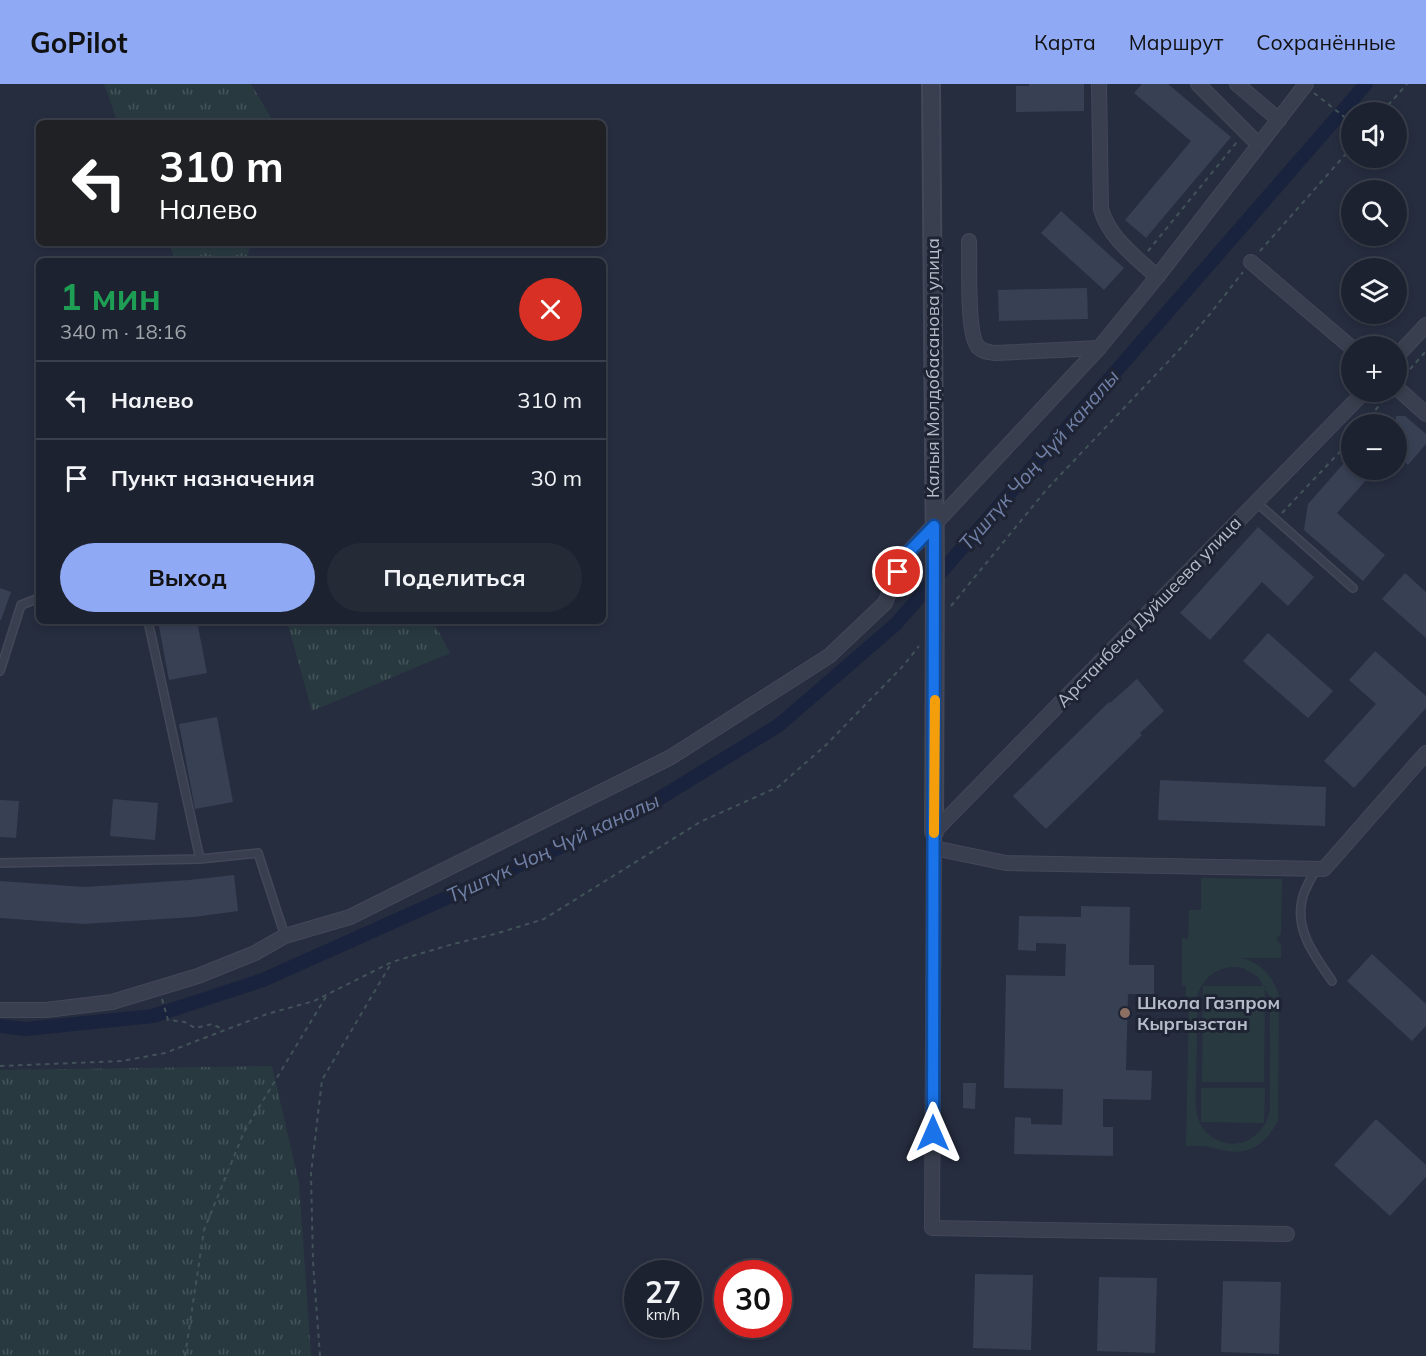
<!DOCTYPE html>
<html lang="ru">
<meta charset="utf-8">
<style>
body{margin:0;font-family:Mulish,sans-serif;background:#252a37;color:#f1f3f6;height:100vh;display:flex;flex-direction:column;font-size:22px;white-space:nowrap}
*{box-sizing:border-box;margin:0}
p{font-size:20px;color:#a0a4aa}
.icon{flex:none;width:33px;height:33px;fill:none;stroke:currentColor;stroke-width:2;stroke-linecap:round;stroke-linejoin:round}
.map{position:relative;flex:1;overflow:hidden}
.details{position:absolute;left:36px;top:174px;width:570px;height:366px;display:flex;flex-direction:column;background:#1c222f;border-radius:9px;box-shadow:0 3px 9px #0003,0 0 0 2px #3a3f4b}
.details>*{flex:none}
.hud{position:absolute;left:36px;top:36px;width:570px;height:126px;border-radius:9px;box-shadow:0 3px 9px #0003,0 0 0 2px #3a3f4b;background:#202124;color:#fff;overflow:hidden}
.fabs{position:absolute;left:1341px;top:18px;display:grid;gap:12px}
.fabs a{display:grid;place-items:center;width:66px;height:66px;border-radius:50%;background:#1c222f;box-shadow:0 3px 9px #0003,0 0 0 2px #3a3f4b;font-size:30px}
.speed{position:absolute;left:624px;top:1176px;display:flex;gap:12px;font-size:30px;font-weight:700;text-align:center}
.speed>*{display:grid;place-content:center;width:78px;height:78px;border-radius:50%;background:#1c222f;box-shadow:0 3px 9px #0003,0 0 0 2px #3a3f4b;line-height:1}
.speed small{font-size:15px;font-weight:400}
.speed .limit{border:9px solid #d22;background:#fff;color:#111}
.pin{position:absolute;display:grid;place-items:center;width:51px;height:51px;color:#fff;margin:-26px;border:3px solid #fff;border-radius:50%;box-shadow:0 2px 6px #0007}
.me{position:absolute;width:66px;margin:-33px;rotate:0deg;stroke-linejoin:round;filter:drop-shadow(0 0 4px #0008)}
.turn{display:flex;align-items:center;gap:21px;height:126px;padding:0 24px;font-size:27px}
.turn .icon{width:78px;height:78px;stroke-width:2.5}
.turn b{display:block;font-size:42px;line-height:51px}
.round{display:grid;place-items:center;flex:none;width:63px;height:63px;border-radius:32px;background:#252a37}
.overview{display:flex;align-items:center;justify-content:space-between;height:102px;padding:0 24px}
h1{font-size:36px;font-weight:700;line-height:45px;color:#1e9e55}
.primary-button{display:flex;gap:12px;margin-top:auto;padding:12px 24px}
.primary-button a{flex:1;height:69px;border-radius:36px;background:#90a9f5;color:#111;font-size:24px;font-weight:700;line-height:69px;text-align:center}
.primary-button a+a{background:#252a37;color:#f1f3f6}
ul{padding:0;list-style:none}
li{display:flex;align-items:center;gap:18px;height:78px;padding:0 24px;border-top:2px solid #3a3f4b}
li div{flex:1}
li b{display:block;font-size:22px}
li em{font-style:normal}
header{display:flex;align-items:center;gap:36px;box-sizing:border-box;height:84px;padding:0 30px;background:#90a9f5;color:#111}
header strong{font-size:28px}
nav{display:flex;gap:33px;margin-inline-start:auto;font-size:21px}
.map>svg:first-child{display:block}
</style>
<header>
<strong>GoPilot</strong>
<nav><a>Карта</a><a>Маршрут</a><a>Сохранённые</a></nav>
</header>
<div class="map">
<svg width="1426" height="1272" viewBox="0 0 1426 1272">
<defs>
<pattern id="grass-tufts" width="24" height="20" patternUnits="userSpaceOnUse" patternTransform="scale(1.5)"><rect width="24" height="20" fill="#283a40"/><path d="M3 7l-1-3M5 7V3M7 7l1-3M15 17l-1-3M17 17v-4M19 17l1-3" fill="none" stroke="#45555a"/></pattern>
</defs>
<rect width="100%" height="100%" fill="#262d3f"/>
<path fill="url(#grass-tufts)" d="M104,0H251L274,39H118Z
M168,159H251L246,177H177Z
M287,537H433L450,569L312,627Z
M272,982L299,1099L311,1272H0V986Z"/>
<path fill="#283a40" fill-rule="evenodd" d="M1201,794L1282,795L1281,850L1276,855L1281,861V874H1241C1260,878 1274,893 1279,912L1278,1037C1260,1068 1243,1073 1210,1063C1203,1061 1193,1062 1186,1062L1189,913L1186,912V902L1182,901V854L1188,855L1189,826H1201ZM1236,883L1243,884L1258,893L1270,913V1025C1268,1039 1259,1051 1246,1057C1227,1065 1204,1054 1198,1034C1194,1022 1196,1008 1196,997C1197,969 1197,941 1197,913C1202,895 1217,882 1236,883Z
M1203,902H1265L1264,998H1202Z
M1201,1004H1265L1264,1039L1201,1038Z"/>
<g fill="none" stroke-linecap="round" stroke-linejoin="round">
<path stroke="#19233d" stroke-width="14" d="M0,942L25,945L153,932L263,896L634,730L779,641L896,540L1366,0"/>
</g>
<path fill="#384054" d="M1029,0H1084V27L1016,28V2H1029Z
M1142,0H1168L1231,53L1146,154L1125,136L1191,57L1134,9Z
M1061,127L1124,184L1104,206L1041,149Z
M1087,204L1088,235L999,237L998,206Z
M1396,332H1405L1426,350V360L1408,381L1396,371Z
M1352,370V386H1375L1337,429L1385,471L1363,497L1304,446L1308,420Z
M1258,443L1314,493L1288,522L1262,498L1210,556L1180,529Z
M1405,489L1426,508V554L1382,515Z
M0,504L11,508L1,536H0Z
M158,537H197L207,589L169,596Z
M1268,549L1333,607L1308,634L1243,577Z
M1375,567L1426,612V624L1354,704L1324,677L1376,620L1349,596Z
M1137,595L1164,627L1140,649L1142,651L1046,745L1013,712L1109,618L1110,619Z
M217,633L233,718L195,725L179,640Z
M1160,696L1326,703L1325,742L1158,736Z
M113,715L158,719L155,756L110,752Z
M0,716L19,717L16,754L0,753Z
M234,791L238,827L194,833L83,840L0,834V797L85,803L189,796Z
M1081,822L1130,823L1129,881H1154V910H1128L1126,986L1152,987L1151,1016L1103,1015V1043H1113V1072L1014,1070L1015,1033L1031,1034V1040L1062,1041L1063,1005L1004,1004L1006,891L1065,892L1066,860L1036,859V867L1018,866L1019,832L1081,833Z
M1372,870L1426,920V942L1412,957L1347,897Z
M963,999H976L975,1025L963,1024Z
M1376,1035L1426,1081V1093L1390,1132L1334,1081Z
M975,1190L1033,1191L1031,1266L973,1264Z
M1099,1193L1157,1194L1155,1269L1097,1267Z
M1223,1197L1281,1198L1279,1270L1221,1268Z"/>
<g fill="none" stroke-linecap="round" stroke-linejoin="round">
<defs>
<path id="service" d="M1256,418L1353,504
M148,537L200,775
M0,587L21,521L39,514
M0,779L200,775L258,769L285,852
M1316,785C1311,795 1304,805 1302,816C1295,847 1315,872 1332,897"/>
<path id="minor" d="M1099,0L1101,125C1109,154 1136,173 1157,193
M1198,0L1259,61
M1237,0L1279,36
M969,157C970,177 966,249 978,263C983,268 989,268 995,269L1099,264
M1251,178L1352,264
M1396,273L1426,241
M1396,303L1426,330
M934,764L1006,779L1324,785L1426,669
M0,926H46L112,918L198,892L255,869L285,852L350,833L671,673L829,572L885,519L904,473L1099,264L1157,193L1306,0
M1287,1150L932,1144L934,748L1364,308"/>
<path id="tertiary" d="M931,0L935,480L934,748"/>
</defs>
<use href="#service" stroke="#434858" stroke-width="10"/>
<use href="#minor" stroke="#434858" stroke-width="16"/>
<use href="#tertiary" stroke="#434858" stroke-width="20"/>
<path stroke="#415358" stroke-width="2" stroke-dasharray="4.5 4.5" stroke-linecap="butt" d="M1314,9L1352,39
M1382,28L1407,0
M1148,167L1237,58
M1260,167L1352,63
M1404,292L1426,267
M1364,340L1387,312
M1282,429L1352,355
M951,522L1047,405L1181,264L1210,230L1243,188
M162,915L168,936L185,938L195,944L212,940L224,946
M0,982L122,977L165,969L267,930L314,917L392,878L453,860L495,850L544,835L700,738L778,703L826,661L904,581L919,562
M185,1272L204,1146L244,1048L327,911
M320,1272L313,1178L311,1090L322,996L392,878"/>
<use href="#service" stroke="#3a3f4f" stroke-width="7"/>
<use href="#minor" stroke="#3a3f4f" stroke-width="14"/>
<use href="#tertiary" stroke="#3a3f4f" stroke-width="16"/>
</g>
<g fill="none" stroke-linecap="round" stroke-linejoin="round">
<defs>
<path id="route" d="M898,488L904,473L934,442L933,1049"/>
</defs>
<use href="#route" stroke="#114b97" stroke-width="15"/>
<use href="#route" stroke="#1a73e8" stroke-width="10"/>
<path stroke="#f59e0b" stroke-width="10" d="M934,749L935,616"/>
</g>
<circle fill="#8d6e63" stroke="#1f2434" stroke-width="2" cx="1125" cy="929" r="6"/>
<g text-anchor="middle" stroke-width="6" stroke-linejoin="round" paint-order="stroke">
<g font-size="18" fill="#b6bbc9" stroke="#1f2434">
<text transform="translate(933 284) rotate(-90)" y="6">Калыя Молдобасанова улица</text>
<text transform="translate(1149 528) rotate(-46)" y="6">Арстанбека Дуйшеева улица</text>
</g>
<g font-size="18" font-weight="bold" fill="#b6bbc9" stroke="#1f2434" text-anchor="start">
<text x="1137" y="925">Школа Газпром<tspan x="1137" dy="21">Кыргызстан</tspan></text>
</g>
<g font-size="20" font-style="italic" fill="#7080a7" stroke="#1f2434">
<text transform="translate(1039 376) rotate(-49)" y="7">Түштүк Чоң Чүй каналы</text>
<text transform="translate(553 764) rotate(-25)" y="7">Түштүк Чоң Чүй каналы</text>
</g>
</g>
</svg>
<div class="fabs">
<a><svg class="icon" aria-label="sound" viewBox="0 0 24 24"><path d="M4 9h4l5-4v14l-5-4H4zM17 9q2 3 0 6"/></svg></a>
<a><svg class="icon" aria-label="search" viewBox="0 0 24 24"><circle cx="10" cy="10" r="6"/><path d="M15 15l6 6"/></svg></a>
<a><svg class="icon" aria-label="layers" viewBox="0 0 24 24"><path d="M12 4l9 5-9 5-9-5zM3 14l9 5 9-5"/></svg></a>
<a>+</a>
<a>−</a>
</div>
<div class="speed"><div>27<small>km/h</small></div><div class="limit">30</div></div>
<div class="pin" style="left:898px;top:488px;background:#d93025"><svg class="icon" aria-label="arrive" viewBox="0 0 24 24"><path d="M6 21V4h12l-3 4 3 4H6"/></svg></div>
<svg class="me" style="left:933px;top:1049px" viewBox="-20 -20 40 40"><path d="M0-17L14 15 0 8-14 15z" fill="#1a73e8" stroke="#fff" stroke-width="4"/></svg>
<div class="hud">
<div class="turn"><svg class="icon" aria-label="left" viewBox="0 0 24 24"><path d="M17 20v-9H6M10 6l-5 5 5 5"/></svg><div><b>310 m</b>Налево</div></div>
</div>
<section class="details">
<div class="overview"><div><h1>1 мин</h1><p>340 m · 18:16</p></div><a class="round" style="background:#d93025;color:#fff"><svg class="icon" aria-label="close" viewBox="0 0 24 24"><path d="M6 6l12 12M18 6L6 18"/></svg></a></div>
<ul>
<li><svg class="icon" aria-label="left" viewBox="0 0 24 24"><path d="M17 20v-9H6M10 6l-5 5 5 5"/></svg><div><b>Налево</b></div><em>310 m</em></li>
<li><svg class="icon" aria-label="arrive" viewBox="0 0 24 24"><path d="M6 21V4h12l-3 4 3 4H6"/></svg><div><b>Пункт назначения</b></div><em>30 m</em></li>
</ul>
<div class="primary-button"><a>Выход</a><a>Поделиться</a></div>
</section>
</div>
